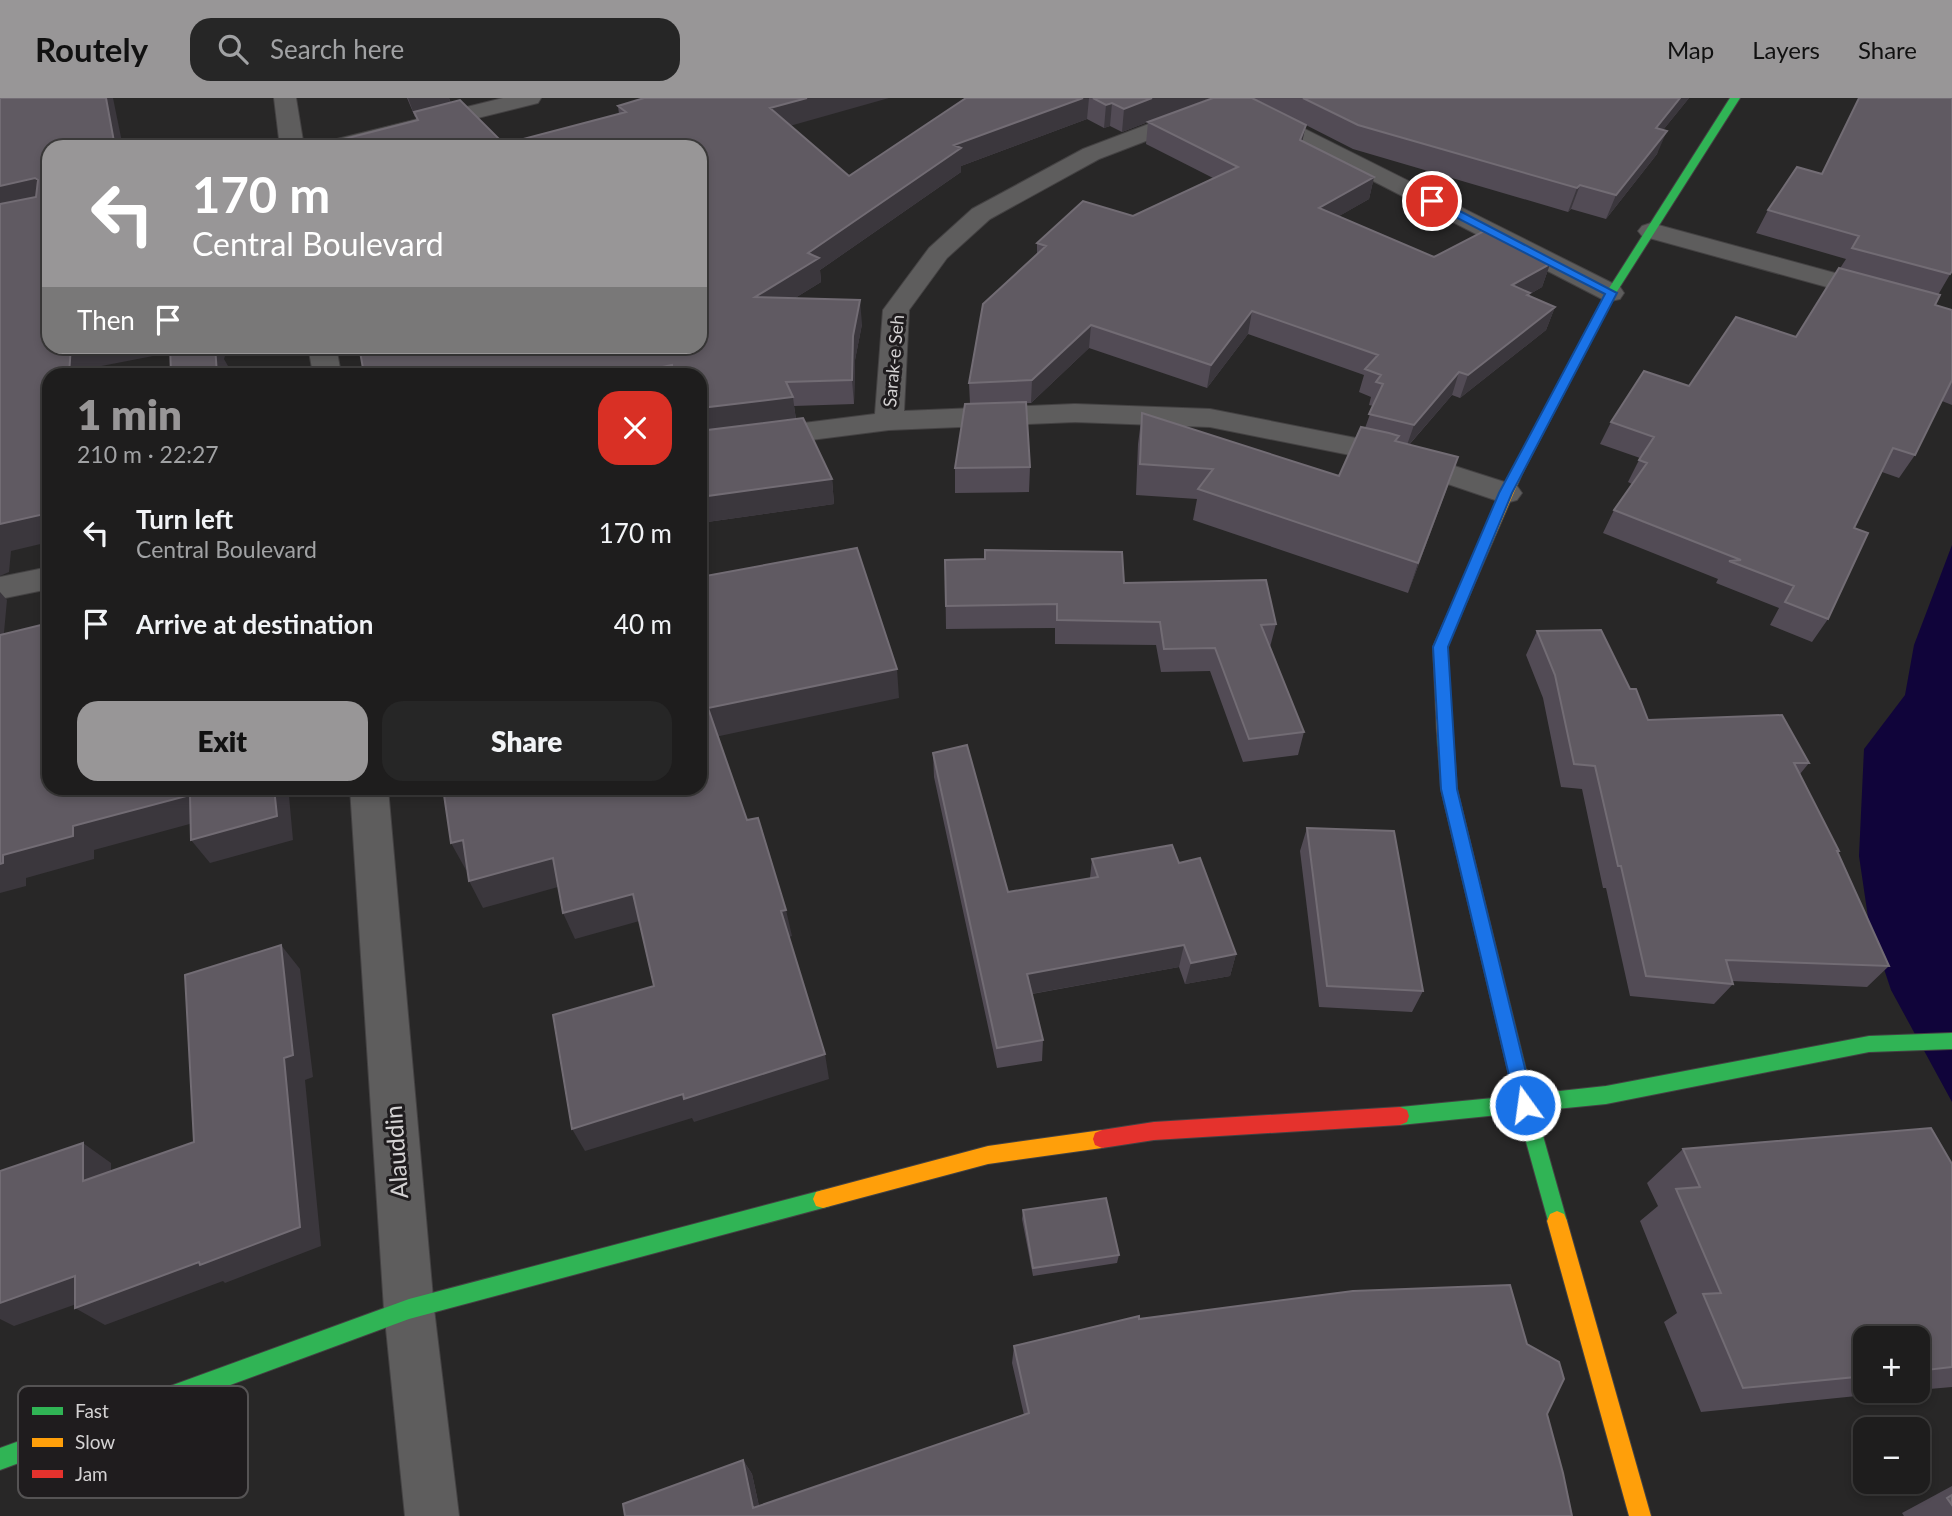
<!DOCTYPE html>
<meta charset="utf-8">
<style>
body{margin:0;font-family:Lato,sans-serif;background:#262626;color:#f1f3f6;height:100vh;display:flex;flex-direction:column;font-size:26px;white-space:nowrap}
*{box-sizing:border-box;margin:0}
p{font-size:23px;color:#a1a2a4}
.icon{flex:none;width:38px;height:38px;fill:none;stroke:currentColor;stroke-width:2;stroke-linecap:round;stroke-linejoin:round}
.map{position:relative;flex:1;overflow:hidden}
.drawer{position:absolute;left:42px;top:270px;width:665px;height:427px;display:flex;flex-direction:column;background:#1e1d1d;border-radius:21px;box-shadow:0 4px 10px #0003,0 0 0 2px #3c3b3b}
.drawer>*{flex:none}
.guide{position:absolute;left:42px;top:42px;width:665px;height:214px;border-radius:21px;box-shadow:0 4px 10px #0003,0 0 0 2px #3c3b3b;background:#989697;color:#fff;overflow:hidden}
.tools{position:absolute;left:1853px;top:1228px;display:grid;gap:14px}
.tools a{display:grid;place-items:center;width:77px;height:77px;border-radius:14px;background:#1e1d1d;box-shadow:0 4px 10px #0003,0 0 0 2px #3c3b3b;font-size:35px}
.pin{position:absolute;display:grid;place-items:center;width:60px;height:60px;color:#fff;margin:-30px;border:4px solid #fff;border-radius:50%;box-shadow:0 2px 7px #0007}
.me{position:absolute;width:77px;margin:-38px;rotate:346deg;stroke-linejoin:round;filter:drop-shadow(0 0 5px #0008)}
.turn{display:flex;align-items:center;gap:24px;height:147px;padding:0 35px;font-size:32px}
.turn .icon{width:91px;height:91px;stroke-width:2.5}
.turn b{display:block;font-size:49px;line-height:60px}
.then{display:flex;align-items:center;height:66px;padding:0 35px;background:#0003;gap:14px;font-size:26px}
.round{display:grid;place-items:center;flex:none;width:74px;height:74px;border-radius:21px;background:#262626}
.head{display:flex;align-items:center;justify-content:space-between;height:119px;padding:0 35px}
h1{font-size:42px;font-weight:800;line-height:52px;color:#989697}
.action{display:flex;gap:14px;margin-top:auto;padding:14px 35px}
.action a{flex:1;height:80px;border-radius:21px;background:#989697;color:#111;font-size:28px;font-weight:800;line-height:80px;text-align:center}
.action a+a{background:#262626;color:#f1f3f6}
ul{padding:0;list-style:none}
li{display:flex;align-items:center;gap:21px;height:91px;padding:0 35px}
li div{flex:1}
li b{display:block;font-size:26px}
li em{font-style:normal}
header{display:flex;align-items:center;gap:42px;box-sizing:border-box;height:98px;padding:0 35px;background:#989697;color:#111}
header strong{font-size:33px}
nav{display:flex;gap:38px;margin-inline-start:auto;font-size:24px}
.search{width:490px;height:63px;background:#262626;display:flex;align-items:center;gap:18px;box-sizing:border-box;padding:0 24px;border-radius:21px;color:#a1a2a4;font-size:26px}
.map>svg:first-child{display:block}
</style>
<header>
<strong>Routely</strong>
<div class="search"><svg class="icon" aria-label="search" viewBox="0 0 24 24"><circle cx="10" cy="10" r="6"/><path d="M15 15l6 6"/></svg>Search here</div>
<nav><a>Map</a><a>Layers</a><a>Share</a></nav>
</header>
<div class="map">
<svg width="1952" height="1418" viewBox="0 0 1952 1418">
<rect width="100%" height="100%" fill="#282727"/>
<path fill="#10043a" d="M1952,447V1004L1891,892L1869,826L1859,758L1864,651L1905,597L1914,547Z"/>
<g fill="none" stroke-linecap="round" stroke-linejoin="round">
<defs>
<path id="street" d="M274,0H296L304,49H280Z
M503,0H541L538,5L361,49H321L325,44Z
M1217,0H1248L1245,5L1099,61L990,121L947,160L909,212L904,313L1075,306L1210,311L1386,346L1517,388L1522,395L1517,402L1506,405L1495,402L1380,363L1210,329L1075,324L889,332L700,356V338L875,316L883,212L929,150L972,111L1083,51Z
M1257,7L1620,189L1624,195L1620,201L1611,203L1602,201L1249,19L1246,14L1249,9Z
M1651,125L1890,190L1894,196L1890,202L1881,204L1642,138L1638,133L1642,128Z
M308,248H336L341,276H313Z
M49,469V491L0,501V479Z
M350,690H388L434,1211L459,1418H405L384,1211Z"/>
<path id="fast" d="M1730,0H1740L1616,195L1522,376L1516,380L1512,379L1510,376L1606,195Z
M1445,630L1453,636L1457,691L1532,996L1606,988L1869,938L1952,935V951L1869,954L1606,1006L1536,1013L1567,1123L1564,1130L1557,1133L1550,1130L1518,1015L1400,1027L1393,1024L1391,1018L1393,1012L1400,1009L1514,998L1441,691L1437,636Z
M823,1092L830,1094L833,1101L830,1108L823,1110L409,1221L0,1372V1350L409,1201Z"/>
<path id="slow" d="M1516,372L1522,376L1447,549L1453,636L1445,642L1437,636L1433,549L1510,376Z
M1102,1032L1109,1035L1111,1041L1109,1047L1102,1050L988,1066L823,1110L816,1108L813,1101L816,1094L823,1092L988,1048Z
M1557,1113L1564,1116L1567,1123L1651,1418H1629L1547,1123L1550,1116Z"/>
<path id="jam" d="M1400,1009L1407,1012L1409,1018L1407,1024L1400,1027L1154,1042L1102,1050L1095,1047L1093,1041L1095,1035L1102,1032L1154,1024Z"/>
</defs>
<use href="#street" stroke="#444243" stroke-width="2"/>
<use href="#fast" stroke="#444243" stroke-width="2"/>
<use href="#slow" stroke="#444243" stroke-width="2"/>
<use href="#jam" stroke="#444243" stroke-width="2"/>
<use href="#street" fill="#5e5d5d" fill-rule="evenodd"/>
<use href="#fast" fill="#30b455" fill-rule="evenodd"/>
<use href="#slow" fill="#ff9f0a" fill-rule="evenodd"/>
<use href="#jam" fill="#e5322d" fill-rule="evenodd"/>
</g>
<path fill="#524b55" d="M407,0H449L451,5L504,46L619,16L618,8L790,28L849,78L966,0H1210L1122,34L1110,28L1104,30L1087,21L961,68V74L820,172L821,184L795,200L862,226L855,262L854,306L794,308L796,321L832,381L834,406L700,425V49H347L344,41L417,22L416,19H415Z
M1253,0H1689L1663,32L1657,56L1606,121L1571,111L1568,114L1353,51Z
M1148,24L1306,27L1302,44L1374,79L1369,101L1339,118L1434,159L1550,166L1542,189L1530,196L1529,198L1555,209L1546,232L1460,300L1452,297L1409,347L1447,390L1408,495L1193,422L1197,401L1136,397L1138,346L1142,315L1339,378L1365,330L1373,308L1369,307L1371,299L1359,294L1364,277L1248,236L1207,290L1089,250L1031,305H1026L1030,369L1029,394L955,395V370L970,306L969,285L1037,155V145L1133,118L1213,80L1146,46Z
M1797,69L1952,173L1938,197L1935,207L1952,212V307L1942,303L1915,357L1899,380L1882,374L1854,430L1828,521L1812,544L1770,527L1779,510L1716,485L1718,481L1603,435L1614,412L1632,386L1628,384L1640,360L1600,346L1611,324L1796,239L1846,161L1756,135L1768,112Z
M945,462L1124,485L1276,526L1270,549L1304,634L1298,657L1243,664L1210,573L1161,574L1156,547L1055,546V530L946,531Z
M1537,533L1630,591L1648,622L1809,665L1800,676L1839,753L1838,755L1889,868L1867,889L1732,883L1733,886L1714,906L1630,898L1606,790H1603L1582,691L1561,689L1543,600L1526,557Z
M933,655L1008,794L1090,780L1092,761L1179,765L1236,856L1230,878L1185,886L1179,869L1032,896L1043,942L1042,963L997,970L934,679Z
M1307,730L1423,893L1412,914L1319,909L1300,753Z
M1683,1051L1952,1066V1289L1918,1292V1241H1866V1293H1906L1701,1314L1664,1224L1677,1215L1640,1123L1658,1108L1647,1085Z
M1023,1112L1119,1157L1117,1165L1033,1178L1022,1121Z
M1139,1221L1547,1316L1572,1418H625L743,1362L752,1376L759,1408L1024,1317L1012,1265L1014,1248Z
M1952,1388V1418H1904L1902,1415Z"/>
<path fill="#3b373d" d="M106,0H116H113L123,49H115Z
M408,0H449L452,10L415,19Z
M807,0H889L772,33L770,10Z
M1083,0H1089L1087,21L961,68V74L820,172L821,184L758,223L755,199L808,155L954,47Z
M1152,0H1210L1122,34L1124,11Z
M1680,0H1689L1646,53L1656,30Z
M1112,5L1110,28L1104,30L1106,7Z
M1306,27L1301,49L1300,42Z
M1667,33L1657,56L1606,121L1616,97Z
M1374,79L1369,101L1315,132L1319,110Z
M35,80L48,103L0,115V88Z
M1580,87L1571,111L1568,114L1577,90Z
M1550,166L1542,189L1530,196L1522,218L1512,187Z
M860,202L862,226L855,262L854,306L852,282L853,238Z
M1555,209L1546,232L1460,300L1468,277Z
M1252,213L1248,236L1207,290L1211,267Z
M1091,227L1089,250L1031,305L1032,282Z
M71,248H182L184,252L86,271V276H69Z
M211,248H228L224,261L228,268V276H217Z
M672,267L674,276H629Z
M1459,274L1452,297L1406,350L1414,327Z
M793,299L796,323L700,335V310Z
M1458,359L1447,390L1408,495L1418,465Z
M832,381L834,406L700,425V399Z
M49,415V444L11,453L9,474L0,478V426Z
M0,494L7,502L1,567L0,566Z
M897,571L899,600L715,639L708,610Z
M274,690H296L297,696L289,698L293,742L210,765L191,742Z
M190,697L208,721L94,752V761L26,780V788L0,795V766L3,757L73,728Z
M463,742L478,769L466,772L451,745Z
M553,760L565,787L483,810L469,783Z
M633,796L643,822L575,841L563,815Z
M786,812L792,838L787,840L781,813Z
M281,847L300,871L313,979L305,982L321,1148L225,1185L223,1183L105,1227L75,1210L284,960Z
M1184,847L1179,869L1025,897L1027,876Z
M1236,856L1230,878L1185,886L1191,865Z
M825,956L829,981L694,1024L692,1020L585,1053L572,1031L683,996Z
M83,1045L111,1065V1103L83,1083Z
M75,1178L105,1196L14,1228L0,1221V1205Z
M743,1362L752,1376L761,1418L753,1410Z"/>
<path fill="#605a62" stroke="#726c74" stroke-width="2" d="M0,0H106L115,49H49V248H71L69,276H49V415L0,426V106L36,99L38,82L35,80L0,88Z
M644,0H807L770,10L849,78L966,0H1083L954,47L961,50L808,155L819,160L755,199L860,202L853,238L852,282L786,284L793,299L700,310V276H673L672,267L629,276H364L359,248H700V49H350L344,41L418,22L414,14L460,2L504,46L626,14L618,8Z
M1093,0H1152L1124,11L1112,5L1106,7Z
M1213,0H1252L1306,27L1300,42L1374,79L1319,110L1434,159L1484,133L1550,166L1512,187L1530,195L1527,197L1555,209L1468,277L1459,274L1414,327L1369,316L1383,286L1376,284L1381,277L1365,271L1378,257L1252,213L1211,267L1091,227L1032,282L969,285L983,206L1046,148L1037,145L1083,103L1133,118L1238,69L1148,24Z
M1303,0H1680L1656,30L1667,33L1616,97L1580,87L1577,90L1358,27Z
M1859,0H1952V173L1950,176L1852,150L1859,138L1768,112L1797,69L1822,76Z
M1839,170L1940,197L1935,207L1952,212V282L1915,357L1893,350L1854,430L1868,435L1828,521L1785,504L1794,488L1729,463L1741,462L1614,412L1647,365L1639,362L1654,339L1611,324L1644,273L1689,288L1736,219L1796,239Z
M170,248H215L217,276H171Z
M1026,304L1030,369L955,370L965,306Z
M1142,315L1339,378L1361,329L1389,335L1399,338L1395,343L1458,359L1418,465L1198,391L1213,371L1140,366Z
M803,320L832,381L700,399V333Z
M857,450L897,571L708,610L747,722L758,720L786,812L781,813L825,956L684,1001L683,996L572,1031L553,917L654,888L633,796L563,815L553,760L469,783L463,742L451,745L443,690H700V479Z
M985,452L1122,454L1124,485L1266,482L1276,526L1261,527L1304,634L1249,641L1215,550L1164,551L1160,524L1057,522V506L946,508L945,462L985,461Z
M49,525V690H274L277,718L191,742L190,697L73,728V738L3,757V765L0,766V537Z
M1601,532L1630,591H1636L1648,622L1782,617L1809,665H1794L1839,753H1837L1889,868L1726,862L1733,886L1646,878L1621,768H1618L1595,668L1574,666L1555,577L1537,533Z
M967,647L1008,794L1098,779L1092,761L1172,747L1179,765L1200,760L1236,856L1191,865L1184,847L1027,876L1043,942L997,950L933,655Z
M1307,730L1394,733L1423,893L1327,888Z
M281,847L293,957L284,960L300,1129L200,1167L199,1164L75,1210V1178L0,1205V1073L83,1045V1083L194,1044L185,877Z
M1931,1030L1952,1066V1269L1918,1273V1241H1866V1278L1743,1290L1703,1196L1721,1195L1676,1091L1700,1089L1683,1051Z
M1106,1100L1119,1157L1033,1170L1023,1112Z
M1510,1187L1527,1246L1559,1264L1564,1281L1547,1316L1563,1375L1572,1418H625L623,1406L743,1362L753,1410L1029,1315L1014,1248L1139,1218V1221L1353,1193Z
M1952,1397V1407L1947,1400Z"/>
<path fill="#1a73e8" stroke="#114b97" stroke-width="2" d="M1428,100H1435L1617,195L1512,395L1448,549L1457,691L1534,1007L1532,1014L1525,1016L1518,1014L1516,1007L1441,691L1433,549L1499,395L1605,196L1428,105Z"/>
<g text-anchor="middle" stroke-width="6" stroke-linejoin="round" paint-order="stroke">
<g font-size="18" fill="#d4d2d3" stroke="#1f1c1e">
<text transform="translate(894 263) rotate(-85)" y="6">Sarak-e Seh</text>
</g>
<g font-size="24" fill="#d4d2d3" stroke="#1f1c1e">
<text transform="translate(397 1054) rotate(-94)" y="8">Alauddin</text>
</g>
</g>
<rect x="18" y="1288" width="230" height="112" rx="10" fill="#1f1c1e" stroke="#555354" stroke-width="2"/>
<rect x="32" y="1309" width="31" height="8" fill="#30b455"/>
<rect x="32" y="1340" width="31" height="9" fill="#ff9f0a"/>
<rect x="32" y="1372" width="31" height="8" fill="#e5322d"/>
<g font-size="19" fill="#d4d2d3">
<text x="75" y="1320">Fast</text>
<text x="75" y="1351">Slow</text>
<text x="75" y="1383">Jam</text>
</g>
</svg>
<div class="tools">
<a>+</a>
<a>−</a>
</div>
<div class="pin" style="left:1432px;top:103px;background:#d93025"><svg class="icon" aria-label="arrive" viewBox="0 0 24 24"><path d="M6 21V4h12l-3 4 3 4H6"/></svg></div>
<svg class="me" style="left:1525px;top:1007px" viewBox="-20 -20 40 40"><circle r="17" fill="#1a73e8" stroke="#fff" stroke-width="3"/><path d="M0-11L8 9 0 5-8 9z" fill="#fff"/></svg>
<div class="guide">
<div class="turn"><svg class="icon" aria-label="left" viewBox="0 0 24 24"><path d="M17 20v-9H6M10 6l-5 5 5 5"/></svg><div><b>170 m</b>Central Boulevard</div></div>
<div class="then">Then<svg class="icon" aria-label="arrive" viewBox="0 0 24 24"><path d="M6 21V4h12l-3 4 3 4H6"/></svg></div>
</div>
<section class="drawer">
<div class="head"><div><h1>1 min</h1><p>210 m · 22:27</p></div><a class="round" style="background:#d93025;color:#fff"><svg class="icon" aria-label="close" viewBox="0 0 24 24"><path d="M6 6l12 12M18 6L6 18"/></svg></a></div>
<ul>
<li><svg class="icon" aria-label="left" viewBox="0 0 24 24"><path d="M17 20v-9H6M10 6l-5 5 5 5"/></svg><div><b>Turn left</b><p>Central Boulevard</p></div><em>170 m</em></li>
<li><svg class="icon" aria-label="arrive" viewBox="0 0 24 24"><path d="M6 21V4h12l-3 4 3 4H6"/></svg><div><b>Arrive at destination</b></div><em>40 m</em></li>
</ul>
<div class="action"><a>Exit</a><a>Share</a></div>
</section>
</div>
